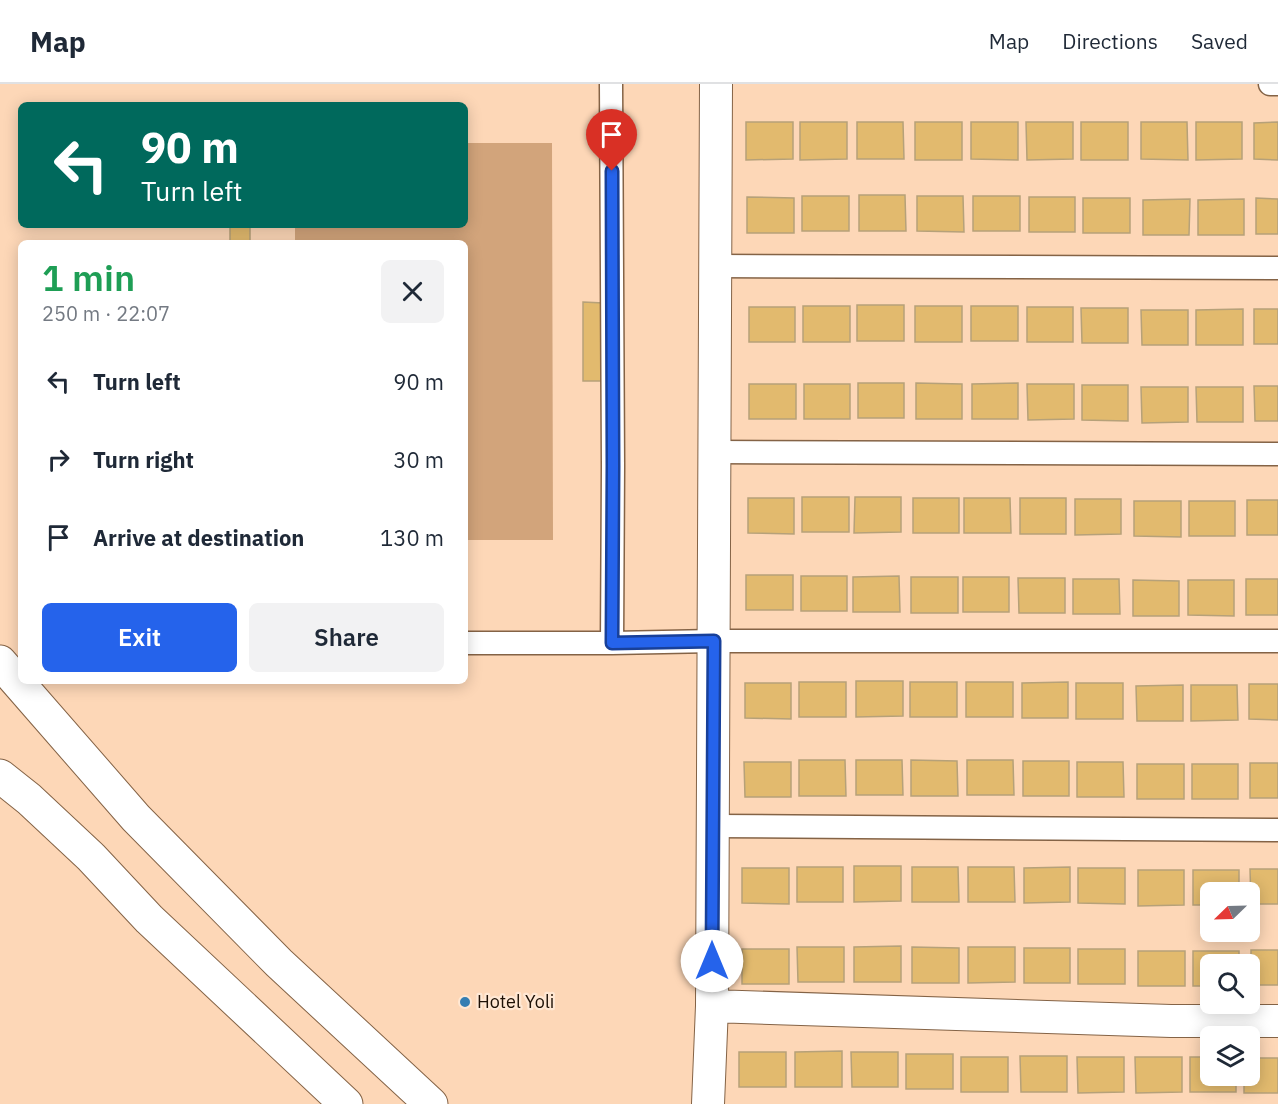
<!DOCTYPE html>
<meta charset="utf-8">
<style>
body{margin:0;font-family:"IBM Plex Sans",sans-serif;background:#f2f2f3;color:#1f2937;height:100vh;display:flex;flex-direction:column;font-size:22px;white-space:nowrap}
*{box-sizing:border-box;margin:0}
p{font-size:20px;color:#747a83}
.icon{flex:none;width:33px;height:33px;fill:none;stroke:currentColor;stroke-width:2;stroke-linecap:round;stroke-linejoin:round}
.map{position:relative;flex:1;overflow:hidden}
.sheet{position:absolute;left:18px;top:156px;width:450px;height:444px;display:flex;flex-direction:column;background:#fff;border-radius:9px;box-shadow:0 3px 15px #0003}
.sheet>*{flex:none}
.top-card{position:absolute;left:18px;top:18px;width:450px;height:126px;border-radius:9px;box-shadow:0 3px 15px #0003;background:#00695c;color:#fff;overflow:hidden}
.needle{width:39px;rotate:247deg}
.buttons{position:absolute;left:1200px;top:798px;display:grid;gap:12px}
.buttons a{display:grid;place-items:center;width:60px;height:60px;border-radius:9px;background:#fff;box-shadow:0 3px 15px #0003;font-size:30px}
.pin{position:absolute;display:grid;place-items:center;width:51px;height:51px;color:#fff;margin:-62px -26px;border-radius:50% 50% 50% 0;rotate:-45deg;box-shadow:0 0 6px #0007}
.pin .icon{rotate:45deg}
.me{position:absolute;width:66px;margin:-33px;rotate:0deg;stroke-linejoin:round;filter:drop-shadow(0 0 4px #0008)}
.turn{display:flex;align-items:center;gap:21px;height:126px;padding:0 24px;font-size:27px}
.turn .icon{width:78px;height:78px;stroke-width:2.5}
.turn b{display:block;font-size:42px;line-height:51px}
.round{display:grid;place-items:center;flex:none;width:63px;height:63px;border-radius:9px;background:#f2f2f3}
.summary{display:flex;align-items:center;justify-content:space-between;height:102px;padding:0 24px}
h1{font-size:36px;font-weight:600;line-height:45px;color:#1e9e55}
.primary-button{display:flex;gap:12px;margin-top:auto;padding:12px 24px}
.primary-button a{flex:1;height:69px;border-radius:9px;background:#2563eb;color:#fff;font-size:24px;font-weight:600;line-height:69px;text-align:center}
.primary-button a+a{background:#f2f2f3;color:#1f2937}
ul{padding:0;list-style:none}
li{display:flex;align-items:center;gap:18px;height:78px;padding:0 24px}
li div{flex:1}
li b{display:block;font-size:22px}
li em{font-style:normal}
header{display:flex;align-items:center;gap:36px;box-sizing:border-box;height:84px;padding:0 30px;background:#fff;border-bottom:2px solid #e0e1e3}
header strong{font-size:28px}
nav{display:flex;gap:33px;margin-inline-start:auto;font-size:21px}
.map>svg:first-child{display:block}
</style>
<header>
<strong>Map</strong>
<nav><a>Map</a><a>Directions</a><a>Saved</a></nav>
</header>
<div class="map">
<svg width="1278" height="1020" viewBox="0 0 1278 1020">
<rect width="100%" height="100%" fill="#fdd7b7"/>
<path fill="#d2a47b" d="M465,59H552L553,456H465V159H295V141H465Z"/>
<path fill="#e2ba6e" stroke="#b6a179" stroke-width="1.5" d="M746,38H793V75L746,76Z
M800,38H847V75L800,76Z
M857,38H903L904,75H857Z
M915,38H962V76H915Z
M971,38H1018V76L971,75Z
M1026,38H1073V75L1027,76Z
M1081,38H1128V76H1081Z
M1141,38H1187L1188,76L1141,75Z
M1196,38H1242V75L1196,76Z
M1278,38V76L1254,75V39Z
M859,111H905L906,147H859Z
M802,112H849V147H802Z
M917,112H963L964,148L917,147Z
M973,112H1020V147H973Z
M747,113L794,114V149H747Z
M1029,113H1075V148H1029Z
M1083,114H1130V149H1083Z
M1256,114L1278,115V150H1256Z
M1190,115L1189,151H1143V116Z
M1244,115V151H1198V116Z
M230,141H250V159H230Z
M583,218L603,219V297H583Z
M857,221H904V257H857Z
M803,222H850V258H803Z
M915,222H962V258H915Z
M971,222H1018V257H971Z
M749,223H795V258H749Z
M1027,223H1073V258H1027Z
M1081,224H1128V259H1082Z
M1243,225V261H1196V226Z
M1254,225H1278V260H1254Z
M1141,226H1188V261H1142Z
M858,299H904V334H858Z
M916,299L962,300V335H916Z
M1018,299V335H972V300Z
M749,300H796V335H749Z
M804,300H850V335H804Z
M1027,300H1074V335L1028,336Z
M1082,301H1128V337L1082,336Z
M1254,302H1278V337H1255Z
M1141,303H1188V338L1142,339Z
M1196,303H1243V338H1197Z
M802,413H849V448H802Z
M855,413H901V448L854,449Z
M748,414H794V450L748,449Z
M913,414H959V449H913Z
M964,414H1010L1011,449H964Z
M1020,414H1066V450H1020Z
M1075,415H1121V450L1075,451Z
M1247,416H1278V451H1247Z
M1134,417H1181V453L1134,452Z
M1189,417H1235V452H1189Z
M746,491H793V526H746Z
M801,492H847V527H801Z
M899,492L900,528H853V493Z
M911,493H958V529H911Z
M963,493H1009V528H963Z
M1018,494H1065V529H1019Z
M1073,495H1119L1120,530H1073Z
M1246,495H1278V531H1246Z
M1133,496L1179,497V532H1133Z
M1188,496H1234V532L1188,531Z
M856,597H903V632L856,633Z
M799,598H846V633H799Z
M910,598H957V633H910Z
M966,598H1013V633H966Z
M1068,598V634H1022V599Z
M745,599H791V635L745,634Z
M1076,599H1123V635H1076Z
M1249,600H1278V636L1249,635Z
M1183,601V637H1137L1136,602Z
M1191,601H1237L1238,636L1191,637Z
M799,676H845L846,712H799Z
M856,676H902L903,711H856Z
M911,676L957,677L958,712H911Z
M967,676H1013L1014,711H967Z
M1023,677H1069V712H1023Z
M744,678H791V713H745Z
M1077,678H1123L1124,713H1077Z
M1250,679H1278V714H1250Z
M1137,680H1184V715H1137Z
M1192,680H1238V715H1192Z
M854,782H901V817L854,818Z
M797,783H843V818H797Z
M912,783H958L959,818H912Z
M968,783H1014L1015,818H968Z
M1070,783V818L1024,819V784Z
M742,784H789V820L742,819Z
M1078,784H1125V820L1078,819Z
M1250,785H1278V820H1251Z
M1138,786H1184V821L1138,822Z
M1193,786H1239V808H1210V821H1193Z
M901,862V898H854V863Z
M797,863H844V898H798Z
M912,863L959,864V899H912Z
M968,863H1015V898L968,899Z
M1024,864H1070V899H1024Z
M742,865H789V900H742Z
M1078,865H1125V900H1078Z
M1251,866H1278V901H1251Z
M1138,867H1185V902H1138Z
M1193,867H1239V880H1210V902H1193Z
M842,967V1003H795V968Z
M739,968H786V1003H739Z
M851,968H898V1003H852Z
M906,970H953V1005H906Z
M1020,972H1067V1008H1021Z
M961,973H1008V1008H961Z
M1077,973H1124V1008L1078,1009Z
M1135,973H1182V1008L1136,1009Z
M1190,973H1210V992H1236V1008H1190Z
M1250,974H1278V1009H1244V992H1250Z"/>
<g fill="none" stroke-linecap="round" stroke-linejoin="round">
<defs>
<path id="street" d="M611,0L613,382L612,559
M1270,0H1278
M715,182L1278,184
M715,368L1278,370
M465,559H612L714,557H1278
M713,742L1278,746"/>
<path id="secondary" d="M712,922L1171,937H1278
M708,1020L712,922L716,0"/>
<path id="highway" d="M0,578L136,734L279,879L431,1020
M0,692L29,715L91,773L149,835L346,1020"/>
</defs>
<use href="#street" stroke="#846346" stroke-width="25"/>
<use href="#secondary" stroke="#846346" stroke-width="34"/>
<use href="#highway" stroke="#846346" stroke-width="35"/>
<use href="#street" stroke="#fff" stroke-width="22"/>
<use href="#secondary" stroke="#fff" stroke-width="32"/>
<use href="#highway" stroke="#fff" stroke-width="33"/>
</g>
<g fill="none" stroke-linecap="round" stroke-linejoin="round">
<defs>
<path id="route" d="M612,87L613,382L612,559L714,557L712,877"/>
</defs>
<use href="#route" stroke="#184099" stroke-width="15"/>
<use href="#route" stroke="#2563eb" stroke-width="10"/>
</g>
<circle fill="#357eb2" stroke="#ffe8d4" stroke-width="2" cx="465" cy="918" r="6"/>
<g text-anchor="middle" stroke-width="4.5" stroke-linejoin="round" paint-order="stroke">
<g font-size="18" fill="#1d1005" stroke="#ffe8d4" text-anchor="start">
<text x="477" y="924">Hotel Yoli</text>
</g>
</g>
</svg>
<div class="buttons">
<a><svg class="needle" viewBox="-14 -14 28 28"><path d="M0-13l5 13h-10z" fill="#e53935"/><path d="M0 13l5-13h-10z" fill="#747a83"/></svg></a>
<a><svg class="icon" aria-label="search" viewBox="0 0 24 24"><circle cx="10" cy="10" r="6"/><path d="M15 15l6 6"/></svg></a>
<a><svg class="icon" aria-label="layers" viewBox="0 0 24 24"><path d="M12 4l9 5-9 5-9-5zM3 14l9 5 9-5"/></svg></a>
</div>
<div class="pin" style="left:612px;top:87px;background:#d93025"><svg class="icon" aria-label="arrive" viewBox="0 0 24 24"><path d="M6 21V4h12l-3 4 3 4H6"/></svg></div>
<svg class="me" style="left:712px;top:877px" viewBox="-20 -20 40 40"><circle r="19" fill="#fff"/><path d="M0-13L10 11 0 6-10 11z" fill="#2563eb"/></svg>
<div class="top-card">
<div class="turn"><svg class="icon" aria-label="left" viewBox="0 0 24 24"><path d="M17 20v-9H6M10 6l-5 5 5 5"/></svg><div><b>90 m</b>Turn left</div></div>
</div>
<section class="sheet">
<div class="summary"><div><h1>1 min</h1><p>250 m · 22:07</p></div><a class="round"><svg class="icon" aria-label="close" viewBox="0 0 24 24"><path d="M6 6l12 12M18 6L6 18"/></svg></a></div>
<ul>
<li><svg class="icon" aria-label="left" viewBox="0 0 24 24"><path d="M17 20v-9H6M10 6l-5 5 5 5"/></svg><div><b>Turn left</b></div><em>90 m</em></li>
<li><svg class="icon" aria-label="right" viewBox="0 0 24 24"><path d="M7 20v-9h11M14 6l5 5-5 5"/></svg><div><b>Turn right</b></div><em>30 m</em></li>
<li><svg class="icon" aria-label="arrive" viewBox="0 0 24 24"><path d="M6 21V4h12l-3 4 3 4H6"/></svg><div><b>Arrive at destination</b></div><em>130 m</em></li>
</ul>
<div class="primary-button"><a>Exit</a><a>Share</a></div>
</section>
</div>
